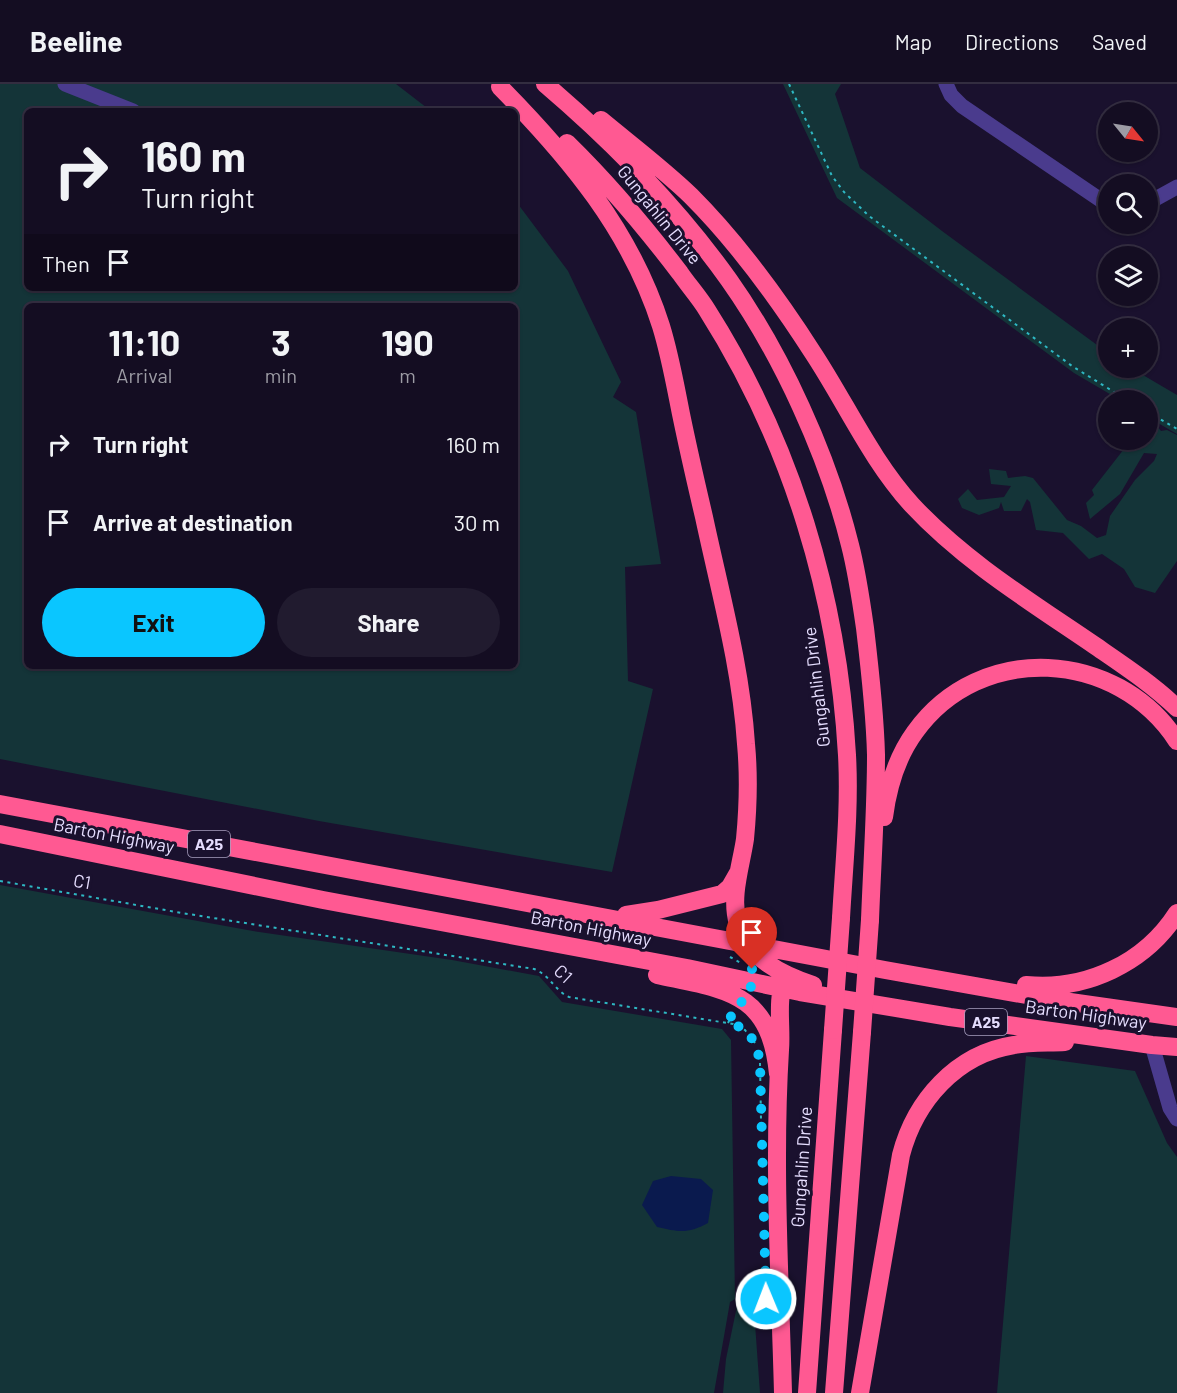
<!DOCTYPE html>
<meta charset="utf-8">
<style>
body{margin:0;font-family:Barlow,sans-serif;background:#211b2f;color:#f1f3f6;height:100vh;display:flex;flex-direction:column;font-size:22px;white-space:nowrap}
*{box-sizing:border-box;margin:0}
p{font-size:20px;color:#9d9ca5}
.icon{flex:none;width:33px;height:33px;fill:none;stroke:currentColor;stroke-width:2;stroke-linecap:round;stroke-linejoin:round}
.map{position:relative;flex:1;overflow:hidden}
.details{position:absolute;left:24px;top:219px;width:494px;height:366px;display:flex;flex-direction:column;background:#140d22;border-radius:9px;box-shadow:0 2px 4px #0004,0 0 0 2px #332d40}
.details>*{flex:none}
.guide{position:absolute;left:24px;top:24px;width:494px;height:183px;border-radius:9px;box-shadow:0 2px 4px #0004,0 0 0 2px #332d40;background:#140d22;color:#f1f3f6;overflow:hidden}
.needle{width:39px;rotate:120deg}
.tools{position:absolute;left:1098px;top:18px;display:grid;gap:12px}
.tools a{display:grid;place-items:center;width:60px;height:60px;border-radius:50%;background:#140d22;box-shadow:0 2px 4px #0004,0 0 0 2px #332d40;font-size:30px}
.pin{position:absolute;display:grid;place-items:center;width:51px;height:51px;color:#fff;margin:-62px -26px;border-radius:50% 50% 50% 0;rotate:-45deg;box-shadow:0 0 6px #0007}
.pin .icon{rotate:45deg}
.me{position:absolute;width:66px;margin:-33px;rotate:359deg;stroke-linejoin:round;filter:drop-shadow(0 0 4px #0008)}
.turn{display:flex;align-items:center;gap:21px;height:126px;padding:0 18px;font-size:27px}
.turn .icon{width:78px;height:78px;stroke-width:2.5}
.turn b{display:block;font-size:42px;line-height:51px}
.then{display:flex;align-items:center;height:57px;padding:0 18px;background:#0003;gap:12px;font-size:22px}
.eta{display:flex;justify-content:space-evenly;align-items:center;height:102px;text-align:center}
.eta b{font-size:36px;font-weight:700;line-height:42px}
.primary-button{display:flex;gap:12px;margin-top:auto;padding:12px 18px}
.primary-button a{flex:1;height:69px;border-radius:36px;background:#0ac6ff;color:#111;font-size:24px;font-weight:700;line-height:69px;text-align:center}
.primary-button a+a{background:#211b2f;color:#f1f3f6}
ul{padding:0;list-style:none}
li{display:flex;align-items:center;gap:18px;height:78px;padding:0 18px}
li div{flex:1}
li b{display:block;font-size:22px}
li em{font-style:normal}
header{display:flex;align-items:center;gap:36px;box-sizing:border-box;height:84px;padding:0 30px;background:#140d22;border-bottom:2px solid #332d40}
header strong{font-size:28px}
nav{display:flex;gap:33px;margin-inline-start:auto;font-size:21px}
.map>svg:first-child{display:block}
</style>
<header>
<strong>Beeline</strong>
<nav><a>Map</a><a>Directions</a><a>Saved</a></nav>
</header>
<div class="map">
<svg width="1177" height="1309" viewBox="0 0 1177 1309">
<rect width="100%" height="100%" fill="#1a112e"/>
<path fill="#143438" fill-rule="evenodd" d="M0,0H396L431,27H27V204H514L515,116L568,187L621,298L613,313L636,328L661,480L625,483L628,597L653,605L612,788L319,737L0,675ZM27,222H514V582H27Z
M783,0H841L835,10L860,84L942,147L1108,269V284H1131L1177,311V350L1151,335L1161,347L1167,346L1177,351V477L1155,509L1135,503L1124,485L1102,470L1089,475L1063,449L1036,446L1030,418L1027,415L1021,427H1004L1001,418L999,424L979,431L962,424L958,415L968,405L977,416L1004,413L1011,402L991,400L989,385L1006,387L1008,394L1025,392L1033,394L1067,436L1081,442L1097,454L1106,451L1110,432L1135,396L1154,377L1157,370L1144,369L1120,410L1090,435L1086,419L1094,411L1092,406L1131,356H1148V316H1120L1074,289L837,114Z
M0,801L253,847L452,876L539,892L562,918L722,945L731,956L735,1215L730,1218L714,1309H0Z
M1026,972L1135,987L1167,1059L1177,1073V1309H997Z
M742,1198H752L760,1309H723L726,1275Z"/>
<path fill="#0a1a4e" d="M671,1092L701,1095L713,1106L708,1139C688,1150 679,1148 657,1143L642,1121L653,1097Z"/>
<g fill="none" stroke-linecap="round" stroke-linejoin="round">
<path stroke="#2eb8c3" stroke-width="2" stroke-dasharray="3 4.5" stroke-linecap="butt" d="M789,0L832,92L844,108L869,132L1072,282L1127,316
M1148,328L1177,345
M0,797L182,829L534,885C550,891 555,907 569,913L733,940L745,946L755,959
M730,873L741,879
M728,939L733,929
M760,979L761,1036"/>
<path stroke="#4a3b8d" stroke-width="15" d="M65,0L133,27
M946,0L951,11L962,22L1108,121
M1148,119L1177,103
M1152,961L1170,1024L1177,1035"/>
<path stroke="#ff5992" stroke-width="18" d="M545,0C613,58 677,123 729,196C782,271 828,372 850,461C857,488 861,516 865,544C870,586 875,629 876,671C876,726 872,782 870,836
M500,3C569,73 631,147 661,242C670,271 675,300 681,330C688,364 696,399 704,433C720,508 741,583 746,660C749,692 748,724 745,755C741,782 730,813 738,840C750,875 780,890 813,901
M601,36C631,61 663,85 691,112C738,159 777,213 813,269C846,319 871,376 912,421C964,477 1031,518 1094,561C1123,581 1152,600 1177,624
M567,59C608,99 645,143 680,189C689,202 699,213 707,226C792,360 838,513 847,671C850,725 844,780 841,834
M0,720L885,886L1049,915L1177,933
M884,733C888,702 896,674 915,648C980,557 1117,565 1177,657
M0,750L323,816L687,884L800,908L950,933L1152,961L1177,963
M626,831L658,826L722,810L730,803L738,789
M657,891C726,906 770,907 778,990
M1026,901C1086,907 1145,879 1177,829
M783,1309C780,1195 773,1080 780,966C782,943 776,916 785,894
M807,1309L833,946
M834,1309L862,948
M860,1309L901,1071C915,1017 956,970 1014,961C1030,958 1048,959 1065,958"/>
<path stroke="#ff5992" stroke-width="18" d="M833,946L841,834
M862,948L870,836"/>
</g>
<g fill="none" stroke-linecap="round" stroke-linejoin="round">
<path stroke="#0ac6ff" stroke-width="10" stroke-dasharray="0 18" d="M752,885C756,913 736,917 728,939C749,943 757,959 760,979L766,1215"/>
</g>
<g text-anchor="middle" stroke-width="6" stroke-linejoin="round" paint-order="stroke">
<g fill="#1a112e" stroke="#a9a0c0" stroke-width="1.5">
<rect x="188" y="747" width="42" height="26" rx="4.5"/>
<rect x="965" y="925" width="42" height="26" rx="4.5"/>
</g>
<g font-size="16" font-weight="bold" fill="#e6deff">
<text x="209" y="766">A25</text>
<text x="986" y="944">A25</text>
</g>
<g font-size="18" fill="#e6deff" stroke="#1a112e">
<text transform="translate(659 131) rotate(51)" y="6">Gungahlin Drive</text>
<text transform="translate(817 603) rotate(-97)" y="6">Gungahlin Drive</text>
<text transform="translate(114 752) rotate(11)" y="6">Barton Highway</text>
<text transform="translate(82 798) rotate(10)" y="6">C1</text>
<text transform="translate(591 845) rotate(11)" y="6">Barton Highway</text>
<text transform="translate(563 890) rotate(43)" y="6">C1</text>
<text transform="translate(1086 931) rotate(8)" y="6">Barton Highway</text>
<text transform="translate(802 1083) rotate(-86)" y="6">Gungahlin Drive</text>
</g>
</g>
</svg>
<div class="tools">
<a><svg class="needle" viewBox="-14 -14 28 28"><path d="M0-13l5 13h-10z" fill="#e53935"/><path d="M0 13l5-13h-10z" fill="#9d9ca5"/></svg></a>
<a><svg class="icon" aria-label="search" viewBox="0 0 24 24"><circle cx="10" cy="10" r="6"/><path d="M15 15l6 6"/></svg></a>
<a><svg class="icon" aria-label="layers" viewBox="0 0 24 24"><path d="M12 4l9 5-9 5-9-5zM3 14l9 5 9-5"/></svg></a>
<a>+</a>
<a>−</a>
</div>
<div class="pin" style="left:752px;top:885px;background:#d93025"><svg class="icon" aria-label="arrive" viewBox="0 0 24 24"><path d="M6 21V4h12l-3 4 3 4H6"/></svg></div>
<svg class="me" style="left:766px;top:1215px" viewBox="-20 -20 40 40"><circle r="17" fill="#0ac6ff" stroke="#fff" stroke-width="3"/><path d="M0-11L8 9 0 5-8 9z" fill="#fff"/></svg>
<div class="guide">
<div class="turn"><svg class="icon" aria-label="right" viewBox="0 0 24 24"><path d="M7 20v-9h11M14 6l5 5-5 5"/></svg><div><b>160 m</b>Turn right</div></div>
<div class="then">Then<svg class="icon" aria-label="arrive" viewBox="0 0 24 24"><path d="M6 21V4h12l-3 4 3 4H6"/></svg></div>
</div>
<section class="details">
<div class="eta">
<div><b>11:10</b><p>Arrival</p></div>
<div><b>3</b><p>min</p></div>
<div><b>190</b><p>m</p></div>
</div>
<ul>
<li><svg class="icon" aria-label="right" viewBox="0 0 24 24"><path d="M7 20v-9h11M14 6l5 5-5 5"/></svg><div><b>Turn right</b></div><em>160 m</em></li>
<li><svg class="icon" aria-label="arrive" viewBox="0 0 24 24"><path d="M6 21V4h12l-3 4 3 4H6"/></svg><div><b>Arrive at destination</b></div><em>30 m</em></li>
</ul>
<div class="primary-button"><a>Exit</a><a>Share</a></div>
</section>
</div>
